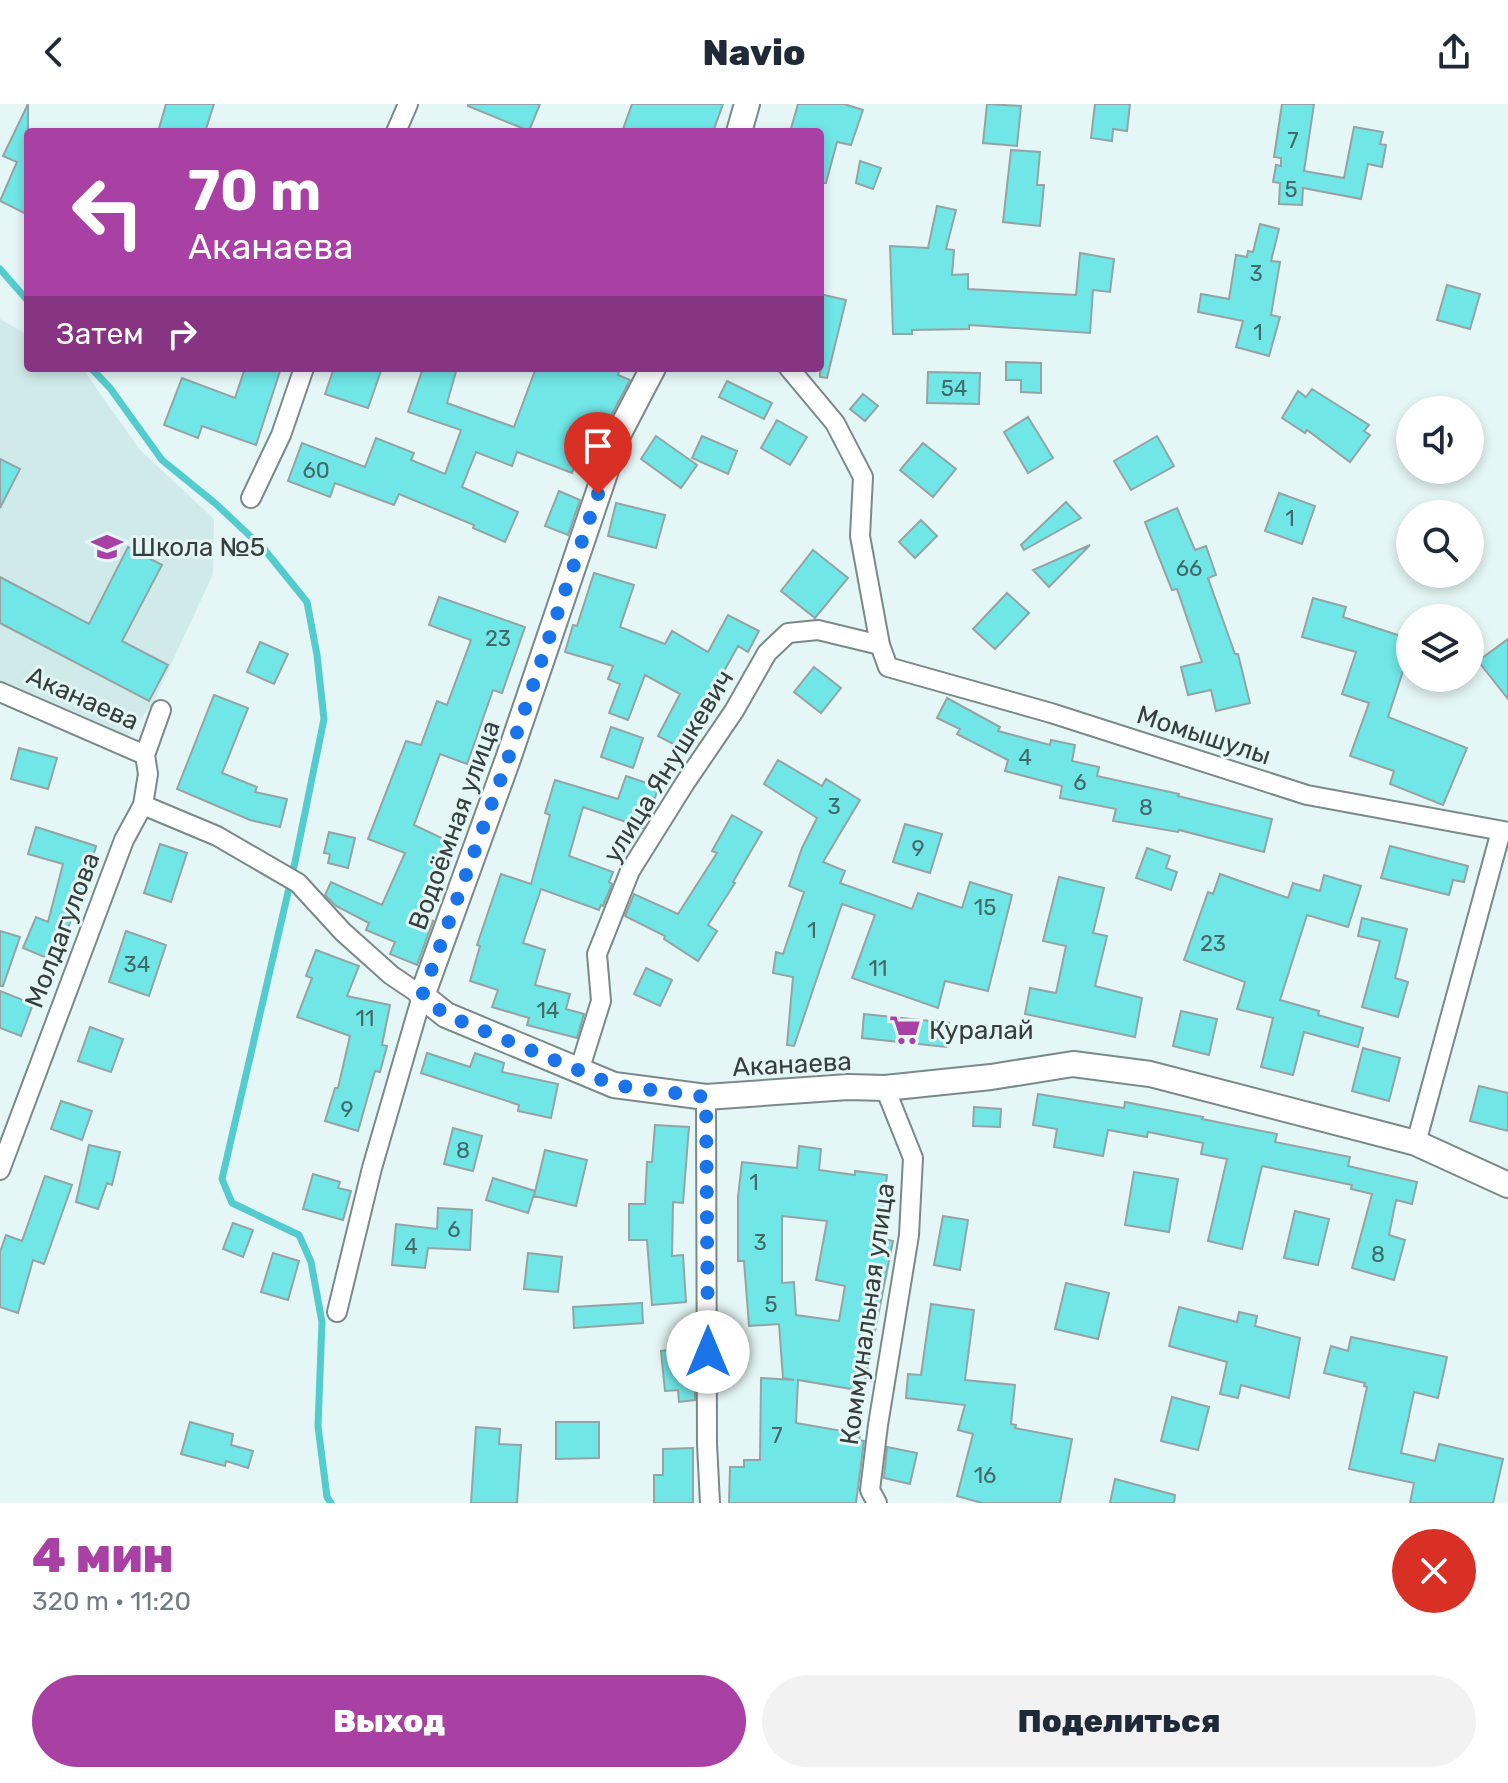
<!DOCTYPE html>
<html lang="ru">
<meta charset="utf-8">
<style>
body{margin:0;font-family:Rubik,sans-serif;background:#f2f2f3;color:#1f2937;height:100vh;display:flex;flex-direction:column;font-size:30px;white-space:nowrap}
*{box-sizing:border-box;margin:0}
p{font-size:26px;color:#747a83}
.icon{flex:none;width:44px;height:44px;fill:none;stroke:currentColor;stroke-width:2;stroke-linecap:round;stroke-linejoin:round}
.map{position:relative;height:1399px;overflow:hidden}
.panel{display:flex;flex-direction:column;background:#fff;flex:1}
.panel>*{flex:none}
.hud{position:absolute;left:24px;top:24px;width:800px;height:244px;border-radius:8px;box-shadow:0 4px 12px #0003;background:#a941a4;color:#fff;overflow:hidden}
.tools{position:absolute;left:1396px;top:292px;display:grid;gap:16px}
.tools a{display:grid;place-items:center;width:88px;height:88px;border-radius:50%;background:#fff;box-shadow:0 4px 12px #0003;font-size:40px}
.pin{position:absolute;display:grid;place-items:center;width:68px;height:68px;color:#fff;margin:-82px -34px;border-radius:50% 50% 50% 0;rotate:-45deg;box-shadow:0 0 8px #0007}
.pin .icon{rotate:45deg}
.me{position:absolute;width:88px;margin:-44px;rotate:0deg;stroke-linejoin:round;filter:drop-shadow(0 0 6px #0008)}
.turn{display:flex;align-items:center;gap:28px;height:168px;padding:0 32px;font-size:36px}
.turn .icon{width:104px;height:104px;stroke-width:2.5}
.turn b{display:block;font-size:56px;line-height:68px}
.then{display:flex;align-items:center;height:76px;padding:0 32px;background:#0003;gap:16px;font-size:30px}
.round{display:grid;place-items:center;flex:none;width:84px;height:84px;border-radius:42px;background:#f2f2f3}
.summary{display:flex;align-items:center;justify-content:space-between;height:136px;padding:0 32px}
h1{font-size:48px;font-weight:800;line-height:60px;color:#a941a4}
.cta{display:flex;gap:16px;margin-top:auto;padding:16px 32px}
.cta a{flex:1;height:92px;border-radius:48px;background:#a941a4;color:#fff;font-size:32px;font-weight:800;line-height:92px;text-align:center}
.cta a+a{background:#f2f2f3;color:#1f2937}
header{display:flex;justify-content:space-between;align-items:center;height:104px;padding:0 32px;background:#fff;font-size:36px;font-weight:800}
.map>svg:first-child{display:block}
</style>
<header><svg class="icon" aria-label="back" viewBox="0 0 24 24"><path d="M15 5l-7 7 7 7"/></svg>Navio<svg class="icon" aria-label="share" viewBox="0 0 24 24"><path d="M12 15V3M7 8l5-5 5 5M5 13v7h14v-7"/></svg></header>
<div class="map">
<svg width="1508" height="1399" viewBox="0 0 1508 1399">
<rect width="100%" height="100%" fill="#e4f6f5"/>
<path fill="#d0eaea" d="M0,215L28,231V264H82L140,346L214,415L213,470L153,599L125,636L0,579Z"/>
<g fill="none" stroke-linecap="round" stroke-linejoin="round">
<path stroke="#54cccd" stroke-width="7" d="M0,165L28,197
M91,264L110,284L162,356L216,400L264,445L307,498L317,551L324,615L295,758L222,1075L232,1099L299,1131L311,1158L322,1218L318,1322L327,1393L331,1399"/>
</g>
<path fill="#70e6e6" stroke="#94a4a4" stroke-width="2" fill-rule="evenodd" d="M28,0V111L0,97L17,58L3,52Z
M166,0H214L205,28H158Z
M468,0H540L529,27L468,2Z
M632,0H723L713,28H622Z
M798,0H844L863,6L851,41L837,38L826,79H820V28H790Z
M987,0L1021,2L1017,42L983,39Z
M1095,0H1130L1127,27L1113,25L1112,37L1091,34Z
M1282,0H1314L1304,67L1344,74L1354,23L1383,28L1380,40L1386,41L1382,63L1368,60L1361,95L1303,84L1302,101L1279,100L1280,79L1273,78L1276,61L1281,62V54L1274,53Z
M1011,46L1040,48L1037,81H1044L1040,122L1003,118Z
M860,57L881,64L873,85L856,79Z
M937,102L956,106L946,145L954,146L952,171L968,170V185L1076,191L1080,149L1114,155L1110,188L1093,186L1090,229L969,221V225L912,226V230H893L890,142L928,144Z
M1260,120L1279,125L1271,157L1280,158L1271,211L1280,213L1269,252L1236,243L1243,217L1198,208L1201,190L1229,195L1236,151L1247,153L1248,147L1253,148Z
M1447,181L1480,190L1470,225L1437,216Z
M820,190L846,196L827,274L820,273Z
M1006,258L1041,259V289L1021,288V276H1006Z
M245,264H281L256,341L202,322L198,334L164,321L182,274L235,294Z
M334,264H382L368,304L325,290Z
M423,264H457L447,299L514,323L536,264H620L618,271L630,276L604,325L591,320L572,369L517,348L512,362L476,348L462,383L518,408L505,438L473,424L474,421L399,390L394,401L335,379L330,393L288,377L302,339L365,363L376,334L414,349L411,356L445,370L461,326L408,308Z
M928,268L980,269L979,300L927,299Z
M727,277L772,299L764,315L719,293Z
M1312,285L1369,321L1364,327L1370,331L1350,358L1307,326L1305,329L1282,314L1298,287L1306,293Z
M863,290L878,302L865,317L850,305Z
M1028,313L1053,354L1028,369L1004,328Z
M777,316L807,333L790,361L761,344Z
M656,332L697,361L681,384L641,355Z
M702,332L737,347L728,370L692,354Z
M1157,332L1174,362L1131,386L1114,357Z
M923,339L956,365L933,393L900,366Z
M0,355L20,365L0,404Z
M559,387L580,396L568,431L545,422Z
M1279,389L1315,402L1302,440L1265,427Z
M1066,398L1081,414L1024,446L1021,441Z
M616,399L665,411L656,444L608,432Z
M1177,404L1195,446L1206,442L1216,471L1208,474L1235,550H1238L1250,599L1216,607L1211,586L1188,591L1181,563L1202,558L1177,485L1172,486L1145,418Z
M921,416L937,432L915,454L899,438Z
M1090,441L1049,483L1033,466Z
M128,443L162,461L122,537L168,561L149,597L0,519V473L89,520Z
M813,446L848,474L815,514L781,487Z
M594,469L634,481L620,523L665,540L672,527L708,548L728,511L759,527L748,548L738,542L694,621L697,622L685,646L658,632L680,590L645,571L628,616L609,609L620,580L608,575L613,562L565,548L573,521L577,522Z
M1007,489L1029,509L995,545L973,525Z
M439,493L525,523L502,589L493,586L467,660L440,650L414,721L450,738L419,810L433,817L417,861L390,850L395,838L366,826L369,819L336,802L325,791L331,778L382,801L405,749L368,735L406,637L421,641L437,597L447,601L471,536L429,521Z
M1313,494L1346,503L1343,513L1410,535V562L1405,561L1388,613L1467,644L1443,701L1390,680L1394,667L1350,652L1369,599L1342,590L1356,548L1302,533Z
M1508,535V595L1478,557Z
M260,538L288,550L274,580L247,568Z
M814,563L841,584L821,609L794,588Z
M214,591L248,604L222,669L257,683L255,688L287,695L280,723L250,716L177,685Z
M947,594L1000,623L998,627L1050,641L1051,636L1075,641L1072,657L1099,663L1097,672L1179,690L1178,692L1272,715L1264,748L1179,726L1178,728L1113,717L1116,705L1060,694L1062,682L1005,667L1008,656L957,630L960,625L937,614Z
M611,623L643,634L633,664L601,653Z
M19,644L57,654L48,685L11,675Z
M778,656L822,682L826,675L860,696L823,758L845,767L840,779L912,805L918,789L962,804L970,778L1012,791L988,887L945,877L938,904L852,874L875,811L842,800L794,942L787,941L793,873L773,869L776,848L783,850L804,788L789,782L802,744L817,714L764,680Z
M626,672L659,683L643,724L583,703L569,752L613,768L609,778L612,780L603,802L601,801L599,806L541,785L523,839L545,846L535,881L570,890L566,905L584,910L577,934L527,921L529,914L492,903L498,886L470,877L480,842L477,841L501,770L531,780L550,711L545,709L555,676L618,695Z
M732,711L762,728L733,778L735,779L708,821L717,827L698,857L664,835L665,832L625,812L634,790L678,810L717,749L712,747Z
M905,720L942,730L930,769L893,758Z
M36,723L96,742L80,801L78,800L54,857L23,844L36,813L48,818L63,760L28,750Z
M329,728L355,734L348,764L328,759L330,750L324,749Z
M160,740L187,749L171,798L144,789Z
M1390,742L1468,762L1464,778L1453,776L1449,791L1381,774Z
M1147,744L1170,752L1166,764L1177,768L1171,786L1136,774Z
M1220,770L1288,794L1293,779L1320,787L1324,771L1361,782L1348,823L1307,811L1280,896L1319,907L1318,911L1363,924L1358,943L1304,928L1293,971L1261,963L1273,914L1237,905L1245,878L1184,856L1208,788L1213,790Z
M1059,773L1104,784L1093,829L1107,832L1095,882L1142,894L1135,933L1025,910L1030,884L1056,889L1066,842L1043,837Z
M1362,814L1407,825L1395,874L1408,878L1398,913L1362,903L1380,837L1358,832Z
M0,827L20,833L3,882H0Z
M126,827L166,841L149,892L109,878Z
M316,846L359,862L347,892L390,901L382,941L387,942L380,968L375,967L358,1027L325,1017L335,984H338L350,932L297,913L312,874L306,872Z
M646,864L672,876L660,902L634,890Z
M0,887L33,900L21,932L0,924Z
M1181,907L1217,915L1209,951L1173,942Z
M864,910L949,919L946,943L862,934Z
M90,923L123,935L111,968L78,957Z
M1363,944L1400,954L1389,997L1352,987Z
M427,949L470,963L475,949L504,959L502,968L558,980L551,1014L518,1007L519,1001L421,969Z
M1479,982L1508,989V1027L1470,1017Z
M1038,990L1124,1004L1125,998L1203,1013L1202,1015L1277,1030L1275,1038L1350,1053L1348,1062L1417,1078L1412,1100L1396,1096L1389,1131L1405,1136L1394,1176L1352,1164L1372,1090L1351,1085L1352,1081L1262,1062L1242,1145L1208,1137L1227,1055L1201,1050L1203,1039L1148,1028L1147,1033L1108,1026L1103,1052L1054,1043L1057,1025L1033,1021Z
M61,997L92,1007L82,1036L51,1025Z
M974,1003L1001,1005L1000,1023L973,1022Z
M655,1021L689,1023L683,1099L673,1098L672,1152L683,1151L686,1198L652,1201L647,1136H629V1100H645L647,1058H652Z
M453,1024L482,1032L473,1067L444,1060Z
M89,1041L120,1048L112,1081L107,1079L98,1105L76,1098Z
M799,1042L821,1045L819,1066L855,1071V1067L887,1071L879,1134L893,1137L863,1287L798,1276L796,1319L860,1330L859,1336L864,1337L856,1399H729L730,1363H744V1356H760L761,1274L794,1276L783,1274L779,1220L749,1222L744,1157H738V1093L742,1058L797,1064ZM782,1112L827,1117L816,1176L845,1182L839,1217L796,1211L794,1178L782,1179Z
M545,1046L587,1056L576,1102L534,1092Z
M1134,1068L1178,1075L1169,1128L1125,1121Z
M313,1070L340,1078L338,1084L351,1087L343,1116L303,1105Z
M45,1072L72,1081L44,1160L33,1156L18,1209L0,1203V1148L6,1131L22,1137Z
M493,1074L535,1087L528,1109L486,1096Z
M438,1104L472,1106L470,1146L428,1144L425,1164L392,1161L396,1120L437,1125Z
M1295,1107L1329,1115L1318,1161L1284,1154Z
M943,1112L968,1116L960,1166L934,1161Z
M233,1119L253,1126L243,1153L223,1145Z
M273,1149L299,1157L288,1196L261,1188Z
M528,1149L562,1153L558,1188L524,1185Z
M1066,1179L1109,1189L1098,1235L1055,1225Z
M642,1199L643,1219L574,1224L573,1203Z
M931,1200L974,1206L965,1276L1015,1281L1011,1320L1016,1321L1015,1324L1072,1335L1060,1399H982L957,1392L973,1330L958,1326L965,1301L906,1294L908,1270L921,1271Z
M1179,1203L1237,1218L1239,1208L1257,1212L1255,1222L1300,1234L1289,1294L1241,1281L1238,1294L1220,1290L1227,1258L1169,1242Z
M1351,1233L1447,1253L1438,1294L1414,1288L1401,1349L1435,1357L1439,1340L1503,1355L1493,1399H1410L1414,1379L1349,1365L1367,1283L1364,1282L1365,1279L1324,1269L1331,1242L1348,1247Z
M695,1243V1296L679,1298L678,1286L665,1287L661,1247Z
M1172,1293L1209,1303L1198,1346L1161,1337Z
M190,1318L233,1330L231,1341L253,1347L248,1364L226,1357L225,1362L181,1350Z
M556,1318H599V1354L556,1355Z
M476,1323L500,1325L499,1340L521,1341L517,1399H471Z
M887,1343L917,1349L910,1380L884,1374Z
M693,1344V1399H654V1371H663V1345Z
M1115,1375L1175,1391L1174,1399H1110Z"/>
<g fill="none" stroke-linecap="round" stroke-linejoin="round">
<defs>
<path id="minor" d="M396,28L408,0
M789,264L835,319L863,373L860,432L880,541L888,563L1051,609L1307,691L1508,728
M251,394L281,331L304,264
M0,588L145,651
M143,701L217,732L298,779L343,828L391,871L422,892L372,1064L337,1208
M579,967L601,897L597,850L630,767L685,679L734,607L767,549L788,529L818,526L880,541
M706,993L707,1340L710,1399
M1416,1039L1501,727
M0,1066L124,736L143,701L148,670L145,651L161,606
M877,1399L870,1386L878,1321L909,1131L913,1054L885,984"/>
<path id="tertiary" d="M739,28L747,0
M653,264L618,331L508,655L422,892L446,911L614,981L706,993L848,983L885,984L991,973L1073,960L1150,970L1416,1039L1508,1081"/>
</defs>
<use href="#minor" stroke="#7a8989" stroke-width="22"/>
<use href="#tertiary" stroke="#7a8989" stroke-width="28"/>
<use href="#minor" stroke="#fff" stroke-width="18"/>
<use href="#tertiary" stroke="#fff" stroke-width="24"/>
</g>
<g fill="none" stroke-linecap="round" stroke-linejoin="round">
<path stroke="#1a73e8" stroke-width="14" stroke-dasharray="0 25.2" d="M598,390L508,655L422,892L446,911L614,981L706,993L708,1248"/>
</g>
<defs>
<symbol id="school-bare" viewBox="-9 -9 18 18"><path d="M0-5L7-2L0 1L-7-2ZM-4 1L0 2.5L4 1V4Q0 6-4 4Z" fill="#a941a4" stroke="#e4f6f5" stroke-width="2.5" paint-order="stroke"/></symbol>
<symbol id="supermarket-bare" viewBox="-9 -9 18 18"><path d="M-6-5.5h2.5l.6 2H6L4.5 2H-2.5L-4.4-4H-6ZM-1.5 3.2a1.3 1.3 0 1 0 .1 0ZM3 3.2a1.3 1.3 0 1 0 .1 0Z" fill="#a941a4" stroke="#e4f6f5" stroke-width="2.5" paint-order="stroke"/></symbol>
</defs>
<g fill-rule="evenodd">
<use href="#school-bare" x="85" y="421" width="44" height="44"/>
<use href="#supermarket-bare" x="883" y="904" width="44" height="44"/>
</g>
<g text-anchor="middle" stroke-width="6" stroke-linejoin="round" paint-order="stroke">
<g font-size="22" fill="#456868">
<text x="1293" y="44">7</text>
<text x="1291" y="93">5</text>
<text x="1256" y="177">3</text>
<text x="1258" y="236">1</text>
<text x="954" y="292">54</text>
<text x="316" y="374">60</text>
<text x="1290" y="422">1</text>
<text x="1189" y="472">66</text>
<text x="498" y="542">23</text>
<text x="1025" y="661">4</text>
<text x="1080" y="686">6</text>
<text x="834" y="710">3</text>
<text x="1146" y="711">8</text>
<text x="918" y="752">9</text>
<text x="985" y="811">15</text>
<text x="812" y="834">1</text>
<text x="1213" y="847">23</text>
<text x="137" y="868">34</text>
<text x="878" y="872">11</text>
<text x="548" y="914">14</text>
<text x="365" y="922">11</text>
<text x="347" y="1013">9</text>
<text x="463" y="1054">8</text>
<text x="754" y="1086">1</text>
<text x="454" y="1133">6</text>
<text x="760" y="1146">3</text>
<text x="411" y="1150">4</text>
<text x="1378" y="1158">8</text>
<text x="771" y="1208">5</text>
<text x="777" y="1339">7</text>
<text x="985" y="1379">16</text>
</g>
<g font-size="26" fill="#373e3e" stroke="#e4f6f5" text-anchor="start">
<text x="131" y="452">Школа №5</text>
<text x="929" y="935">Куралай</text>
</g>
<g font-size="26" fill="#373e3e" stroke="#e4f6f5">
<text transform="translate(83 594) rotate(24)" y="9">Аканаева</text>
<text transform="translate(1204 631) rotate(18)" y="9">Момышулы</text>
<text transform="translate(668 662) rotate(-58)" y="9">улица Янушкевич</text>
<text transform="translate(454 721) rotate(-70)" y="9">Водоёмная улица</text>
<text transform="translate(62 826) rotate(-69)" y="9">Молдагулова</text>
<text transform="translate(792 960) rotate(-3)" y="9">Аканаева</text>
<text transform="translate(867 1210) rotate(-82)" y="9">Коммунальная улица</text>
</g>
</g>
</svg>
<div class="tools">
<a><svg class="icon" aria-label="sound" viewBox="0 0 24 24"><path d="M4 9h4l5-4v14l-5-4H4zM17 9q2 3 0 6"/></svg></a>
<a><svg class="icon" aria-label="search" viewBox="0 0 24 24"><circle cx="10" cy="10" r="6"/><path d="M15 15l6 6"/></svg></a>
<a><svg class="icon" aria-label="layers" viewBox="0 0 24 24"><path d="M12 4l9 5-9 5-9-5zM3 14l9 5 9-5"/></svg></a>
</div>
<div class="pin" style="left:598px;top:390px;background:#d93025"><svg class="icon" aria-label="arrive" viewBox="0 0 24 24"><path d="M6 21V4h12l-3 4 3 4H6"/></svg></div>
<svg class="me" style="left:708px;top:1248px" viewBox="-20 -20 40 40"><circle r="19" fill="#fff"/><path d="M0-13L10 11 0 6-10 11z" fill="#1a73e8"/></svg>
<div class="hud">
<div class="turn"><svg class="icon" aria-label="left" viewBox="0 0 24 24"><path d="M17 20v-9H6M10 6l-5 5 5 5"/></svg><div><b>70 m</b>Аканаева</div></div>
<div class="then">Затем<svg class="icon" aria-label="right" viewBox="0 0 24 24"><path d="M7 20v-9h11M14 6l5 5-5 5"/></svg></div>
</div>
</div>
<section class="panel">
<div class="summary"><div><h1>4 мин</h1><p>320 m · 11:20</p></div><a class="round" style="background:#d93025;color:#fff"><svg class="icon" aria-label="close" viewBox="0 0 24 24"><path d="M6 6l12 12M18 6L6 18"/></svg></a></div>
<div class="cta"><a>Выход</a><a>Поделиться</a></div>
</section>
